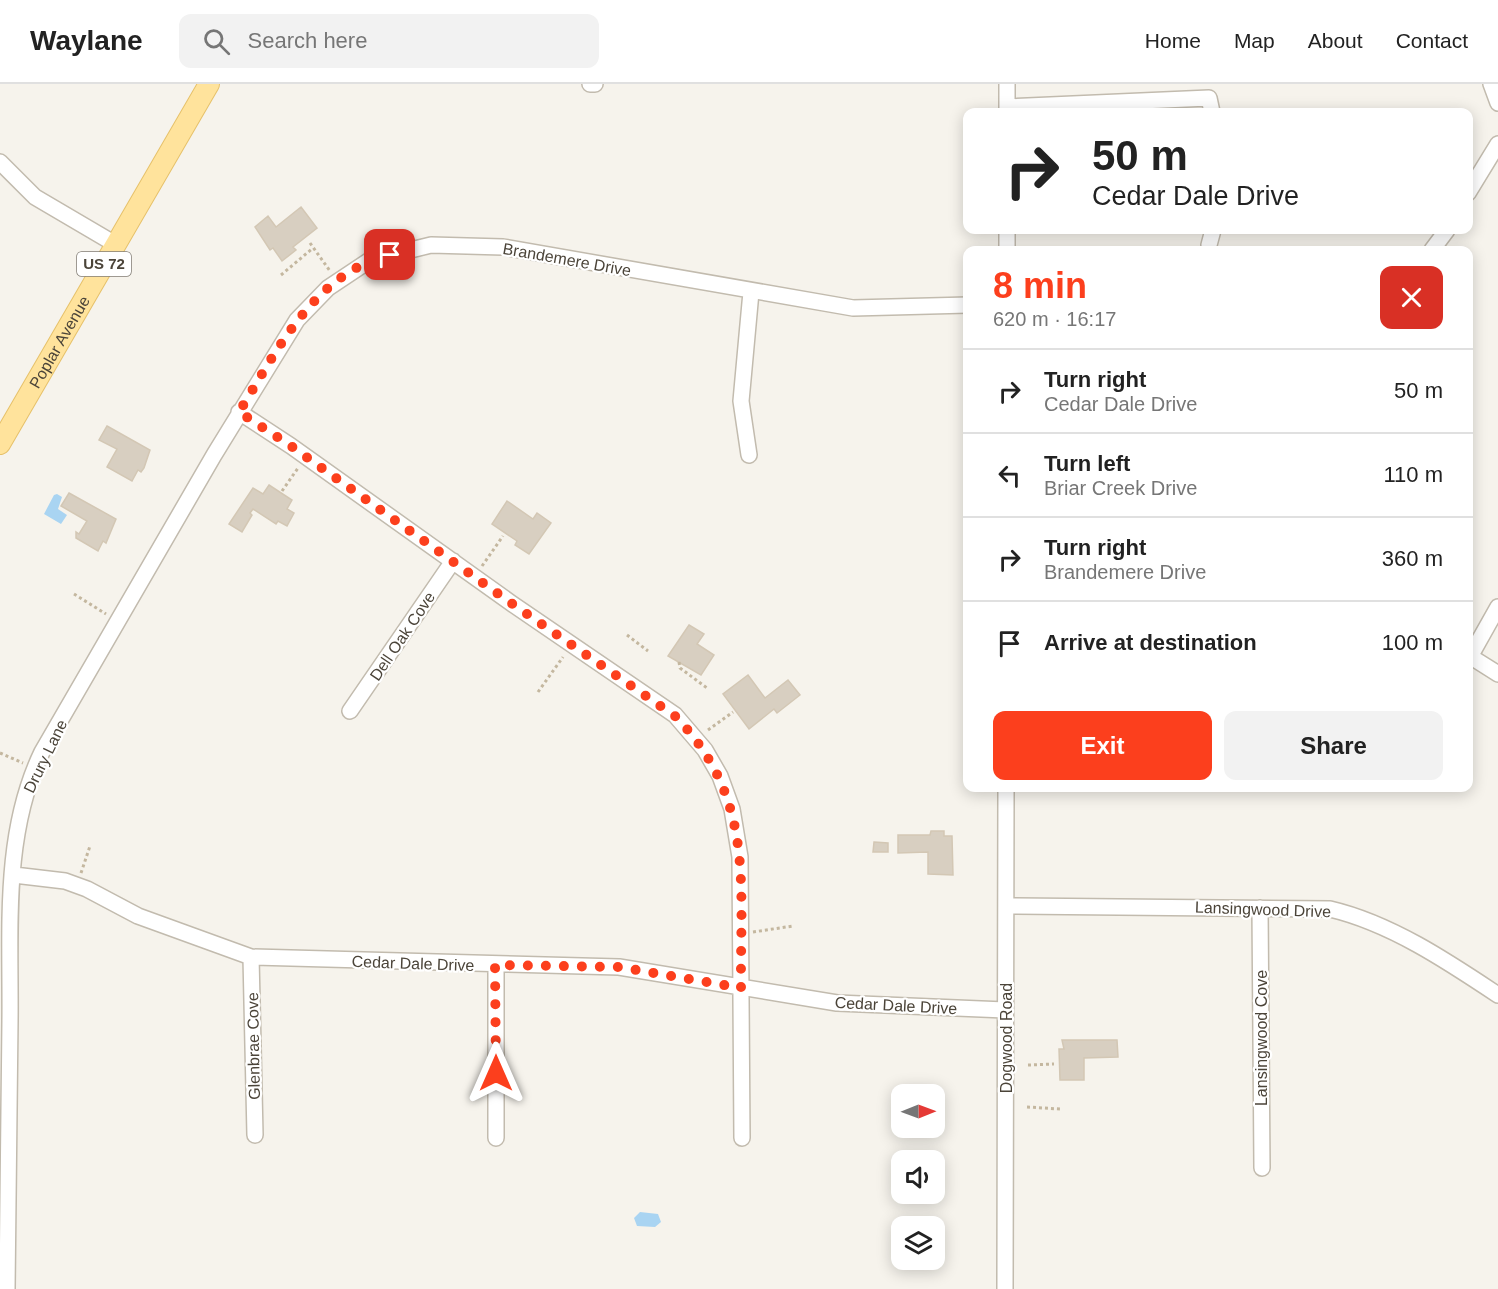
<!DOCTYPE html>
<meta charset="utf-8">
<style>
body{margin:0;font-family:Helvetica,sans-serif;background:#f2f2f2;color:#222;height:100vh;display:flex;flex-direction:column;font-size:22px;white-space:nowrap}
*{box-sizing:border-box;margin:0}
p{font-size:20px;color:#767676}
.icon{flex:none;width:33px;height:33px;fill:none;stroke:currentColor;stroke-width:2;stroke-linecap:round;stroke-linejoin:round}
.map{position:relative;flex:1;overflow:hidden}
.details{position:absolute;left:963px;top:162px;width:510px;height:546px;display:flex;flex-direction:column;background:#fff;border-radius:12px;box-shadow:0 3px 15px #0003}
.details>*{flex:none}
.banner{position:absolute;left:963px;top:24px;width:510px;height:126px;border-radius:12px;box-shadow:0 3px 15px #0003;background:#fff;color:#222;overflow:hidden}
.needle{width:39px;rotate:89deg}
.buttons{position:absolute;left:891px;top:1000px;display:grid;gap:12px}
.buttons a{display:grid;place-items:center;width:54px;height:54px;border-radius:12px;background:#fff;box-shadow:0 3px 15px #0003;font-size:30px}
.pin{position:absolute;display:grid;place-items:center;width:51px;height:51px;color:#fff;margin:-26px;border-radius:12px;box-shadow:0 3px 9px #0006}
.me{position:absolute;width:66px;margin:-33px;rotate:0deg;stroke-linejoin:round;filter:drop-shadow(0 0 4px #0008)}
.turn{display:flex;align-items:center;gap:21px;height:126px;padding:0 30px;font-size:27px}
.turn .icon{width:78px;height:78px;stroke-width:2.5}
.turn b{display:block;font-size:42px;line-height:51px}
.round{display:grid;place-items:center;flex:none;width:63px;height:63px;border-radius:12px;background:#f2f2f2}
.head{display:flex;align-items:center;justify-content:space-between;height:102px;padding:0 30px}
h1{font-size:36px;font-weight:700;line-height:45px;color:#fc3f1d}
.primary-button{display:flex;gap:12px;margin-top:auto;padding:12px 30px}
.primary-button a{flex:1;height:69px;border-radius:12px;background:#fc3f1d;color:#fff;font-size:24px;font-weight:700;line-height:69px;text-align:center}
.primary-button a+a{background:#f2f2f2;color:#222}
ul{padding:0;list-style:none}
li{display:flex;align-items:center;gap:18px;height:84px;padding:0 30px;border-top:2px solid #e0e0e0}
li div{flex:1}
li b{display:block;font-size:22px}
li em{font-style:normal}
header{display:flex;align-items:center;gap:36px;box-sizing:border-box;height:84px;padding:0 30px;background:#fff;border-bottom:2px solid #e0e0e0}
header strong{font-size:28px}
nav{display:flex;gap:33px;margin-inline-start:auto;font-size:21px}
.search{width:420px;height:54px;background:#f2f2f2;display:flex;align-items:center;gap:15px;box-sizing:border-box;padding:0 21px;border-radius:12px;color:#767676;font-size:22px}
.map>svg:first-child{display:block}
</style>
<header>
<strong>Waylane</strong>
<div class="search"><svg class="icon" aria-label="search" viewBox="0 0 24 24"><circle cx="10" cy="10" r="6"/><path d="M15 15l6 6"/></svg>Search here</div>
<nav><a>Home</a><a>Map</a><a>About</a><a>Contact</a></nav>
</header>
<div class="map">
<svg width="1498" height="1205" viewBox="0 0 1498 1205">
<rect width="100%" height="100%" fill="#f6f3ec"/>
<path fill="#a9d4f2" d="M57,410L62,413L58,425L67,431L61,440L44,430L54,411Z
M640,1128L658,1130L661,1138L655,1143L637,1142L634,1134Z"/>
<path fill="#d8cfc1" stroke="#d3c7b4" stroke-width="1.5" d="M301,123L317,144L293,163L296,166L282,177L273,164L270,166L255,143L268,132L276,143Z
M107,342L150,366L144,384L141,388L138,386L132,397L107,383L117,365L99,356Z
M269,401L292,416L287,425L294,429L287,442L278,437L276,440L253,425L250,429L252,431L242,448L229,440L253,404L263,410Z
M69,409L116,435L106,459L103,457L98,467L76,454V448L79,450L87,437L61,422Z
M507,417L533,435L537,429L551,439L529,470L515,461L517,457L492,440Z
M689,541L704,550L697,560L714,571L701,591L668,572Z
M748,591L765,614L788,596L800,611L777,629L774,625L749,645L723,610Z
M931,747H944V752H952L953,791L928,790V768L898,769V751H930Z
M874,758L888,759V768H873Z
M1062,956H1117L1118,973L1084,974V996H1060L1059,965H1064Z"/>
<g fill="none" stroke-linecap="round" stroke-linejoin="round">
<defs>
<path id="minor" d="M590,0H595
M1007,0V28
M1491,0L1498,19
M1007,23L1209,14L1212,28
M0,78L35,113L115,160
M1468,109L1498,60
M1007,146V166
M1209,161L1213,146
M1432,166L1447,146
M239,328L291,362L511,519L675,631L705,666L720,692L732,725L740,773L742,1054
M749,371L741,317L751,208
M1468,571L1498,590
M1471,571L1498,523
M350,627L453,477
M14,791L65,797L87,805L138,832L251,873L619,883L837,919L1005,926
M1007,822L1330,825C1390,839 1447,877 1498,911
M1260,824L1262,1084
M251,873L255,1051
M496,881V1054
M7,1205C8,1116 9,1026 10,937C11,847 2,751 42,668L214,371L297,236L328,204L370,176L431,161L503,163L853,224L968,221
M1005,1205L1006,704"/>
<g id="major">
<path id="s1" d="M0,360L209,0"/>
</g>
</defs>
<use href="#minor" stroke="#c2bbae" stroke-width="18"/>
<use href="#major" stroke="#e6c16a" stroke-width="22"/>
<path stroke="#c4b79f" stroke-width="3" stroke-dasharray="3 3" stroke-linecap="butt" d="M310,159L330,187
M281,191L313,164
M282,407L298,384
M482,482L503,452
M74,510L106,530
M627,551L648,567
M679,578L680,584L707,604
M538,608L563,573
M708,646L733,628
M0,669L23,679
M81,789L90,762
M753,848L793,842
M1028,981L1054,980
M1027,1023L1060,1025"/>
<use href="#minor" stroke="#fff" stroke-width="15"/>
<use href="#major" stroke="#ffe39c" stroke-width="20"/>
</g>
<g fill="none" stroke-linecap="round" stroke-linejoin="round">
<path stroke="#fc3f1d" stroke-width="10" stroke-dasharray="0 18" d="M390,171C314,189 277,267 239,328L291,362L511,519L675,632C755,714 740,799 741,904L619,883L495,881L496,989"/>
</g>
<g text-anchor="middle" stroke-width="4.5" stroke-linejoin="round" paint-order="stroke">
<rect fill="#fff" stroke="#817c74" stroke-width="1.5" x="77" y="168" width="54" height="24" rx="4.5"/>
<g font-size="15" font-weight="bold" fill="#4b4439">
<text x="104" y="185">US 72</text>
</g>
<g font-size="16" fill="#4b4439" stroke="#fff">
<text transform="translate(567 175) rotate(10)" y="6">Brandemere Drive</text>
<text dy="6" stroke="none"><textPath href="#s1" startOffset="118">Poplar Avenue</textPath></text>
<text transform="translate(402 552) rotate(-56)" y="6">Dell Oak Cove</text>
<text transform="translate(45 672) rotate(-64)" y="6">Drury Lane</text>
<text transform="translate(1263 825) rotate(2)" y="6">Lansingwood Drive</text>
<text transform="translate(413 879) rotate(2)" y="6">Cedar Dale Drive</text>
<text transform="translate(896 921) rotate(3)" y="6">Cedar Dale Drive</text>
<text transform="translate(1006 954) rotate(-90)" y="6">Dogwood Road</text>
<text transform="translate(1261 954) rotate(-90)" y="6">Lansingwood Cove</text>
<text transform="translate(253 962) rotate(-91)" y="6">Glenbrae Cove</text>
</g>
</g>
</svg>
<div class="buttons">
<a><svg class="needle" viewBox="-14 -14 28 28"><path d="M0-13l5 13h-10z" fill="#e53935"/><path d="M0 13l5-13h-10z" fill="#767676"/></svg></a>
<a><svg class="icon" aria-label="sound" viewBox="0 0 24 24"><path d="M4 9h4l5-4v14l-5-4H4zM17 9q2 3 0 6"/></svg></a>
<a><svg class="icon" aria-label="layers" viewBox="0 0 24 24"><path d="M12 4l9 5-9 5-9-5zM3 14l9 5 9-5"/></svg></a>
</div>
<div class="pin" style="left:390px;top:171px;background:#d93025"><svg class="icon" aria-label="arrive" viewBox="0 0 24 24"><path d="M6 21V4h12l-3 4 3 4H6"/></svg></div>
<svg class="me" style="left:496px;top:989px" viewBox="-20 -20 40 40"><path d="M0-17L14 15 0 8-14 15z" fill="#fc3f1d" stroke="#fff" stroke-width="4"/></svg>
<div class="banner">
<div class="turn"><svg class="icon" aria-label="right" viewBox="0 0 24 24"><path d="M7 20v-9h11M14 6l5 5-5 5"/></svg><div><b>50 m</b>Cedar Dale Drive</div></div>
</div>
<section class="details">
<div class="head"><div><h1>8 min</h1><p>620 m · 16:17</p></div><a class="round" style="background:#d93025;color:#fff"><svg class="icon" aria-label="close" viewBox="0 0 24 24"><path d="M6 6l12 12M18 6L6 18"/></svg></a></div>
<ul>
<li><svg class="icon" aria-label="right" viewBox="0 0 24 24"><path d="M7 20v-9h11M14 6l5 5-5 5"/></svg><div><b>Turn right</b><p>Cedar Dale Drive</p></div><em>50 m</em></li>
<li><svg class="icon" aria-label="left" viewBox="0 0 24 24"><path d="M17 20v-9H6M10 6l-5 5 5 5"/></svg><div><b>Turn left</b><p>Briar Creek Drive</p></div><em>110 m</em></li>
<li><svg class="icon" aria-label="right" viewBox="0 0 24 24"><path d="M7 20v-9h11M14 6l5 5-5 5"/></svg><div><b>Turn right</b><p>Brandemere Drive</p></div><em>360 m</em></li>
<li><svg class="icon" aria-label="arrive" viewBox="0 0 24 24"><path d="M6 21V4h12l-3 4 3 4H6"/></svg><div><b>Arrive at destination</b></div><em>100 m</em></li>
</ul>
<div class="primary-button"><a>Exit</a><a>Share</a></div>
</section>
</div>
